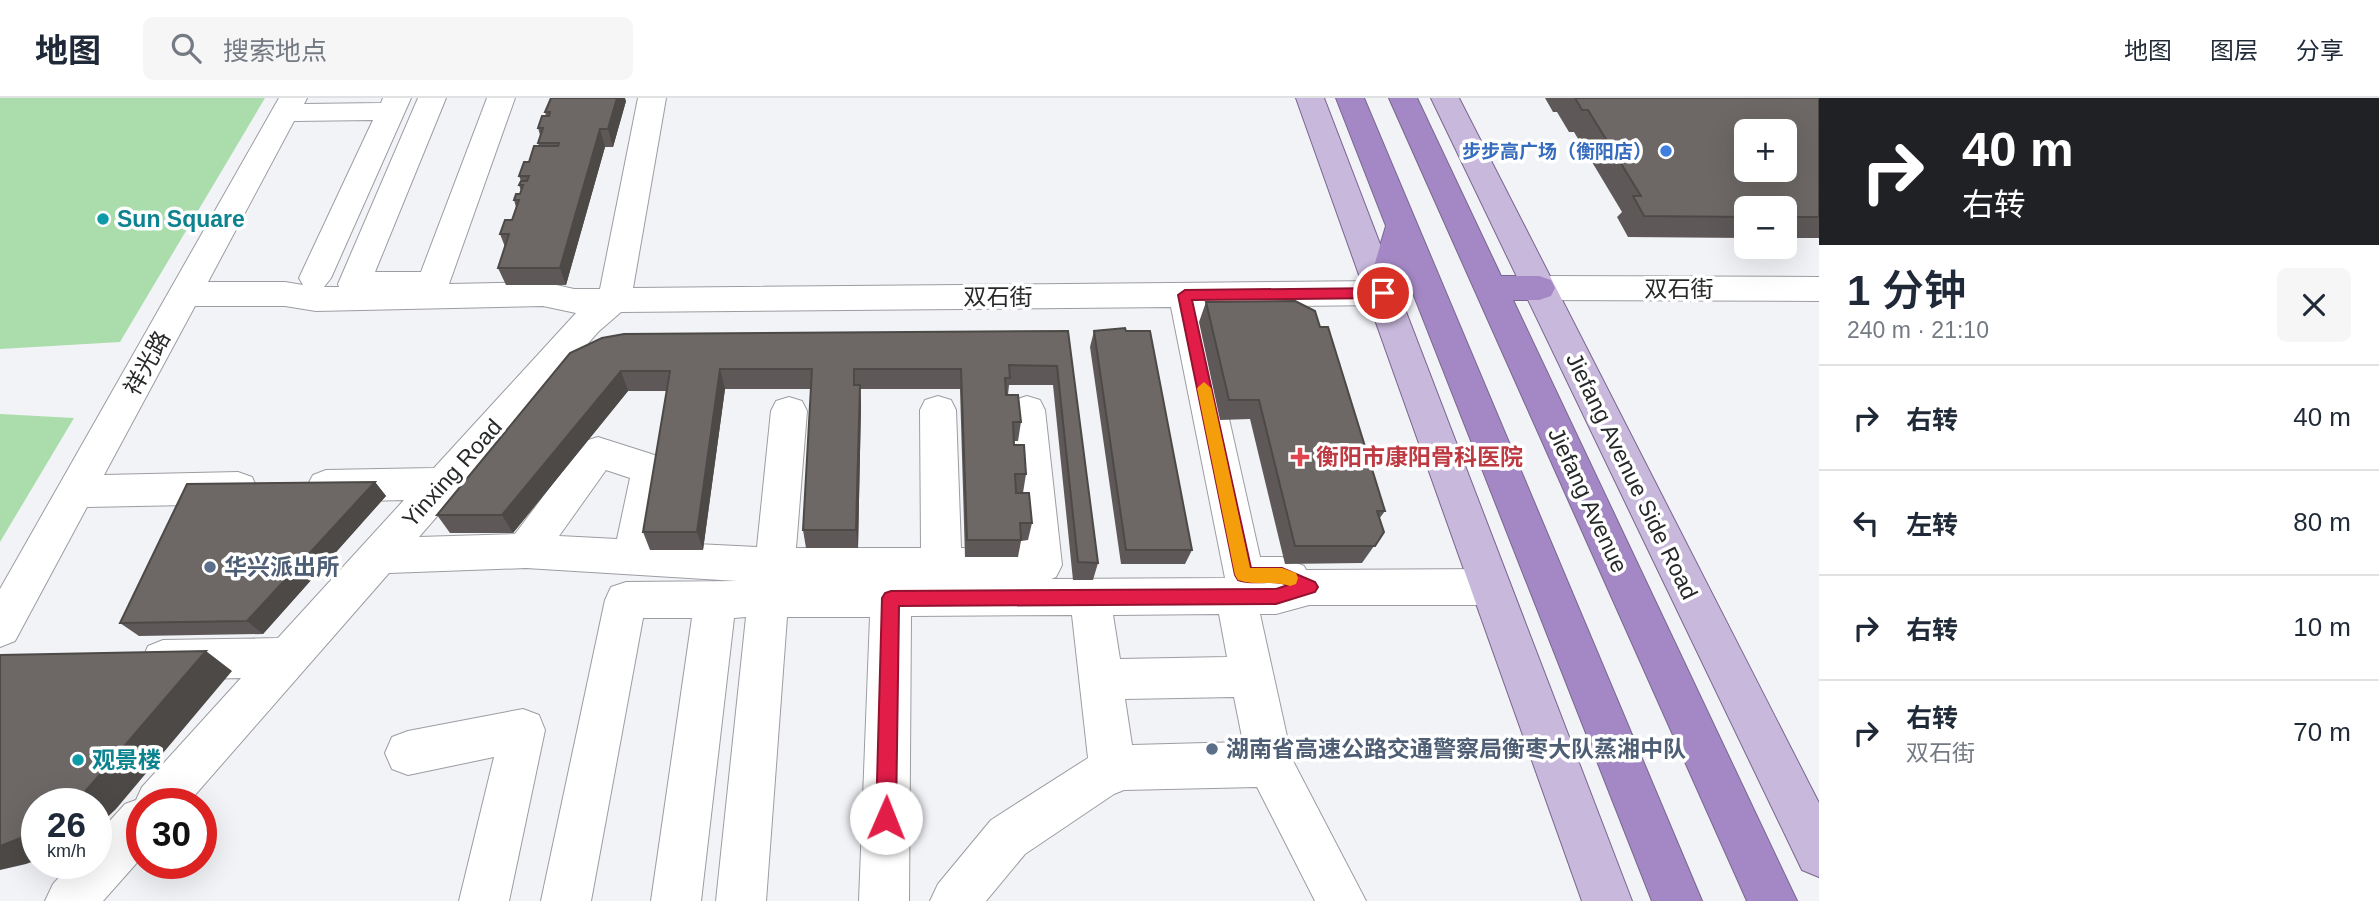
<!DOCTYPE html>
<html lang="zh">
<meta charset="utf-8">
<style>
body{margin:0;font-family:Helvetica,"Noto Sans SC",sans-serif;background:#f6f6f7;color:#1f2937;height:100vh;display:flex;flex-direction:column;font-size:26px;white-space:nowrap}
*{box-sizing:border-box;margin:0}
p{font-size:23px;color:#747a83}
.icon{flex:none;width:38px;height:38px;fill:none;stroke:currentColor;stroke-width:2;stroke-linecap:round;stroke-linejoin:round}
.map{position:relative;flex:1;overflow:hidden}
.details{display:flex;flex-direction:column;background:#fff;width:560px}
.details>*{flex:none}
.top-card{background:#202124;color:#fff;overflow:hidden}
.controls{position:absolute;left:1734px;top:21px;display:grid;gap:14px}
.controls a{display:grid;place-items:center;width:63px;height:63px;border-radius:10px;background:#fff;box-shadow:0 7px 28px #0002;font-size:35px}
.speed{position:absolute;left:21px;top:690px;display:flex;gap:14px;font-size:35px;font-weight:700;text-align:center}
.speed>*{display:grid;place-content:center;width:91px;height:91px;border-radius:50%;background:#fff;box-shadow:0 7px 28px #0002;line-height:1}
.speed small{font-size:18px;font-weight:400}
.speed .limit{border:10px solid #d22;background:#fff;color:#111}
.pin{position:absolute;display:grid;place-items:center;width:60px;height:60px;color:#fff;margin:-30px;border:4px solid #fff;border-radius:50%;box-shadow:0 2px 7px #0007}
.me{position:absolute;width:77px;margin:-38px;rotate:1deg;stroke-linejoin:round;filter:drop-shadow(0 0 5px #0008)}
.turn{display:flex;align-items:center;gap:24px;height:147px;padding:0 28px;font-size:32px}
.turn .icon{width:91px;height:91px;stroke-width:2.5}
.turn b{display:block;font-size:49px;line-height:60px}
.round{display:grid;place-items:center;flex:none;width:74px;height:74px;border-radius:10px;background:#f6f6f7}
.overview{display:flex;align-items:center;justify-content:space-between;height:119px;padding:0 28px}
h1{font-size:42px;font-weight:600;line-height:52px}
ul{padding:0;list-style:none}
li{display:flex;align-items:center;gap:21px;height:105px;padding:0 28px;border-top:2px solid #e0e1e3}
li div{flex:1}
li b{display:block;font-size:26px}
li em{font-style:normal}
header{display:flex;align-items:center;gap:42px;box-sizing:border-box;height:98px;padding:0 35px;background:#fff;border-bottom:2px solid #e0e1e3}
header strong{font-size:33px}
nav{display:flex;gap:38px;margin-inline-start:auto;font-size:24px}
.search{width:490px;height:63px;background:#f6f6f7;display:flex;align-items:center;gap:18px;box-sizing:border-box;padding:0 24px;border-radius:10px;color:#747a83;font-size:26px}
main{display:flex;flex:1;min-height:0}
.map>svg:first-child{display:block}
</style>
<header>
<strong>地图</strong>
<div class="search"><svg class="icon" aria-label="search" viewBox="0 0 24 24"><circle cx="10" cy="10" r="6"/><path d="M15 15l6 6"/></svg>搜索地点</div>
<nav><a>地图</a><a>图层</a><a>分享</a></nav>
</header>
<main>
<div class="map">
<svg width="1819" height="803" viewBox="0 0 1819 803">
<rect width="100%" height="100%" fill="#f1f3f7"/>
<path fill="#abddac" d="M0,0H265L120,244L0,251Z
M0,316L74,320L0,444Z"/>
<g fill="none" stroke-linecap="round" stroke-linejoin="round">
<defs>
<path id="minor" d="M279,0H307L304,6L381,5L383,0H411L331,180L324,189H339L338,186L418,0H446L375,174H421L487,0H515L449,186L543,184L574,191H600L638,0H666L633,190L1383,183L1395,187L1400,195L1395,203L1383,207L1204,209L1260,459H1282L1304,468L1306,472L1491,471L1505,476L1511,489L1505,502L1491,507H1309L1276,516H1260L1292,661L1366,803H1315L1257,689L1124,692L1114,696L1025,756L986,803H930L938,786L991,722L1088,660L1072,517L911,518L909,803H859L870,519H787L766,803H716L746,519L734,520L701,803H651L692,520H643L591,803H541L605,502L611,489L626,484L737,483L526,470L389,475L188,705H142V759L103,803H45L53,786L72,765H96V738L125,706L136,702L142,689L241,580L163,582L148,576L142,562L148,548L163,542L278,540L404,402L326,404L313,399L307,388L313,377L326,372L434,370L576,215L543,208L316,213L285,208H195L104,377L238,374L252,379L257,390L252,401L238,406L87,409L15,543L0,549V491ZM373,22L299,180L303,187L285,184H208L294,23ZM1171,209L1225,480L1051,481L1056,479L1062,467L1045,312L1040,302L1027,298L1014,302L1009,312L1020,450H961L956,312L951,302L938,298L925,302L920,312L921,450H796L807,313L802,303L789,299L776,303L771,313L757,449L656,444L670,371L664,360L598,339L585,343L515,436L419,439L598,234L621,214ZM606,372L630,380L617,441L559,438ZM1219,516L1227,559L1120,561L1113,517ZM1234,599L1243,644L1132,647L1125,601Z
M1539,178L1819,179V203L1539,202L1527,198L1523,190L1527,182Z
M523,611L539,617L545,632L509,803H459L494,659L408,677L392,671L385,655L392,639L408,633Z"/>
<path id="major" d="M1296,0H1324L1632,803H1582Z
M1431,0H1459L1819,705V779L1802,772Z"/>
<path id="highway" d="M1336,0H1364L1702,803H1652L1405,175L1395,203L1383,207L1371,203L1366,195L1386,128Z
M1389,0H1417L1501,178H1539L1551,182L1555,190L1551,198L1539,202H1513L1797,803H1747Z"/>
</defs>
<use href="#minor" stroke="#9c9da2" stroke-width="2"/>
<use href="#major" stroke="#78668e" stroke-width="2"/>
<use href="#highway" stroke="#78668e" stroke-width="2"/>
<use href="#minor" fill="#fff" fill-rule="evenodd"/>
<use href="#major" fill="#c8b8dc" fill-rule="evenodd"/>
<use href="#highway" fill="#a488c5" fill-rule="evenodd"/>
</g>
<path fill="#5e5958" d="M1545,0H1819V140H1785V110H1746V140L1628,139L1617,119L1622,114L1574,34H1569L1557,14H1553Z
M626,3L613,49H605L566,187H506L498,170L505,149L500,136L512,122L516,109L514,102L520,96L521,93L519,87L521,83L519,78L539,48L538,45L540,37L538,30L546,18L545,14Z
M1206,204L1385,413L1379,421L1384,434L1362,465L1285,466L1250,321L1220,322L1199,224Z
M1068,233L1098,465L1093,482H1073L1053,287H1009L1008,297L1021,324L1018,343H1014V347L1026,376L1023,395L1032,425L1028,442L1021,443L1018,459H965L960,291H860L861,307L858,450H806L803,432L811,291H725L703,452H650L643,434L667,293H628L513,435H450L437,417L570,255Z
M1094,233L1192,452L1185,466H1121L1090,249Z
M375,384L386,398L263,536L139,538L120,525Z"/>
<path fill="#4c4947" d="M617,0H625L626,3L613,49L608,31Z
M600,31L605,49L566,187L560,170Z
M720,271L725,291L703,452L697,434Z
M621,273L628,293L513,435L502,417Z
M860,287L861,307L858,450L856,432Z
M375,384L386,398L263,536L247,523Z
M206,553L232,573L116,711L96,730V705H72Z
M37,731V762L26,766L0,772V748Z"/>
<path fill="#6d6866" stroke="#4c4947" stroke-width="2" fill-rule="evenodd" d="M551,0H617L608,31H600L560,170H498L509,136H500L505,122H512L519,102H514L516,96H520L523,87H519L521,83H527L529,78H519L524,64H529L534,48H558L559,45H538L543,30H538L542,18H549L550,14H545Z
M1575,0H1819V119H1785V110H1746V119L1644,118L1633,98H1641L1588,12H1582ZM1746,33H1785V72H1746Z
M1295,203L1315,213L1320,229H1328L1385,413H1377L1384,434L1375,448H1295L1259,302H1229L1206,204Z
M1125,230L1126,233H1150L1192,452H1126L1094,233Z
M1068,233L1098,465L1078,464L1057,268L1009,267L1010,280H1005L1006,297H1018L1021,324H1013L1014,347H1024L1026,376H1015L1016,395H1029L1032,425H1020L1021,442H967L961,271H854V287H860L856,432H803L812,271H720L697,434H643L670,273H621L502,417H437L570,255L602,240L624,236Z
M375,384L247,523L120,525L187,386Z
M206,553L83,696L72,705H37V731L26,738L0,748V557Z"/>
<path fill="#e11d48" stroke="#92132f" stroke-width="2" d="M1383,190L1390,195L1383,200L1192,202L1251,470H1282L1315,484L1318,489L1315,494L1276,506L899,508L896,720L893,727L886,730L879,727L876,720L882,500L885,495L891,493L1276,491L1288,487C1272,480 1254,488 1238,482L1235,477L1178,197L1185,192Z"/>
<path fill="#f59e0b" d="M1204,284L1211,290L1250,470H1282L1296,475L1298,480L1296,486L1290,488C1273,482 1255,488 1238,482L1235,477L1197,290Z"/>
<circle fill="#3f7fe0" stroke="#fff" stroke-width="2.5" cx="1666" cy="53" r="7"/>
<g fill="#0f9aa8" stroke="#fff" stroke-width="2.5">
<circle cx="103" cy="121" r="7"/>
<circle cx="78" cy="662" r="7"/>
</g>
<path fill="#e0444e" stroke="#fff" stroke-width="2.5" d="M1296.5 348.5h7v7h7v7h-7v7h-7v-7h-7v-7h7z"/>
<g fill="#5c6f8a" stroke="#fff" stroke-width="2.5">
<circle cx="210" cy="469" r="7"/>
<circle cx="1212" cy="651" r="7"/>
</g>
<g text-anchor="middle" stroke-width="7" stroke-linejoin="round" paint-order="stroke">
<g font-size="19" font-weight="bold" fill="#366cbe" stroke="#fff" text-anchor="end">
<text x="1652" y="60">步步高广场（衡阳店）</text>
</g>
<g font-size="23" font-weight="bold" fill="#0d838f" stroke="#fff" text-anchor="start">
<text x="117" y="129">Sun Square</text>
<text x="92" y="670">观景楼</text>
</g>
<g font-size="23" fill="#272829" stroke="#fff">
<text x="1679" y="199">双石街</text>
<text x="998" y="207">双石街</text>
<text transform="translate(147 265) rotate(-61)" y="8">祥光路</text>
<text transform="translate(452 375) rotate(-48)" y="8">Yinxing Road</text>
<text transform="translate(1632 378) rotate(64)" y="8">Jiefang Avenue Side Road</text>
<text transform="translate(1588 402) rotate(65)" y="8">Jiefang Avenue</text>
</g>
<g font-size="23" font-weight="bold" fill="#be3a42" stroke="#fff" text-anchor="start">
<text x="1316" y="367">衡阳市康阳骨科医院</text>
</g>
<g font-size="23" font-weight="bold" fill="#4e5e75" stroke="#fff" text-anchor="start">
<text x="224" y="477">华兴派出所</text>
<text x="1226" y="659">湖南省高速公路交通警察局衡枣大队蒸湘中队</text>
</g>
</g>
</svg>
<div class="controls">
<a>+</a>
<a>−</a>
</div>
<div class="speed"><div>26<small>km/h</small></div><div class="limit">30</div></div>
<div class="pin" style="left:1383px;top:195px;background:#d93025"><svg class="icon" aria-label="arrive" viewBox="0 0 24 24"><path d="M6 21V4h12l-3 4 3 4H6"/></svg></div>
<svg class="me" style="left:886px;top:720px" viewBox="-20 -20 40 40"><circle r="19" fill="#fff"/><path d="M0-13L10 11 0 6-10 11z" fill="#e11d48"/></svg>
</div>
<section class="details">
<div class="top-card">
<div class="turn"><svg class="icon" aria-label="right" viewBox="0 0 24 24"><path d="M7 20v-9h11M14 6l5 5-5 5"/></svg><div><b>40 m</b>右转</div></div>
</div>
<div class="overview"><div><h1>1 分钟</h1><p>240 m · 21:10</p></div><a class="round"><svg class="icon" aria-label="close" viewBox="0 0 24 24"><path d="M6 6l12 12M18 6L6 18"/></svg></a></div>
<ul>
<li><svg class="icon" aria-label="right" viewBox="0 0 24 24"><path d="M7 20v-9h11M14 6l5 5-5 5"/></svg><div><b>右转</b></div><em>40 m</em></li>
<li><svg class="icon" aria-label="left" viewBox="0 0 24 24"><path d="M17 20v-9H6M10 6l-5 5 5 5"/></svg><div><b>左转</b></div><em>80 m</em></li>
<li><svg class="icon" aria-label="right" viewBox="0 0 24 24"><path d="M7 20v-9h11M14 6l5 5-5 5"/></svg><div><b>右转</b></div><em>10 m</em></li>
<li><svg class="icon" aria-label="right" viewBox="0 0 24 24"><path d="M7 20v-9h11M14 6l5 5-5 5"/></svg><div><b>右转</b><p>双石街</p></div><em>70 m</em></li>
</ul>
</section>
</main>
